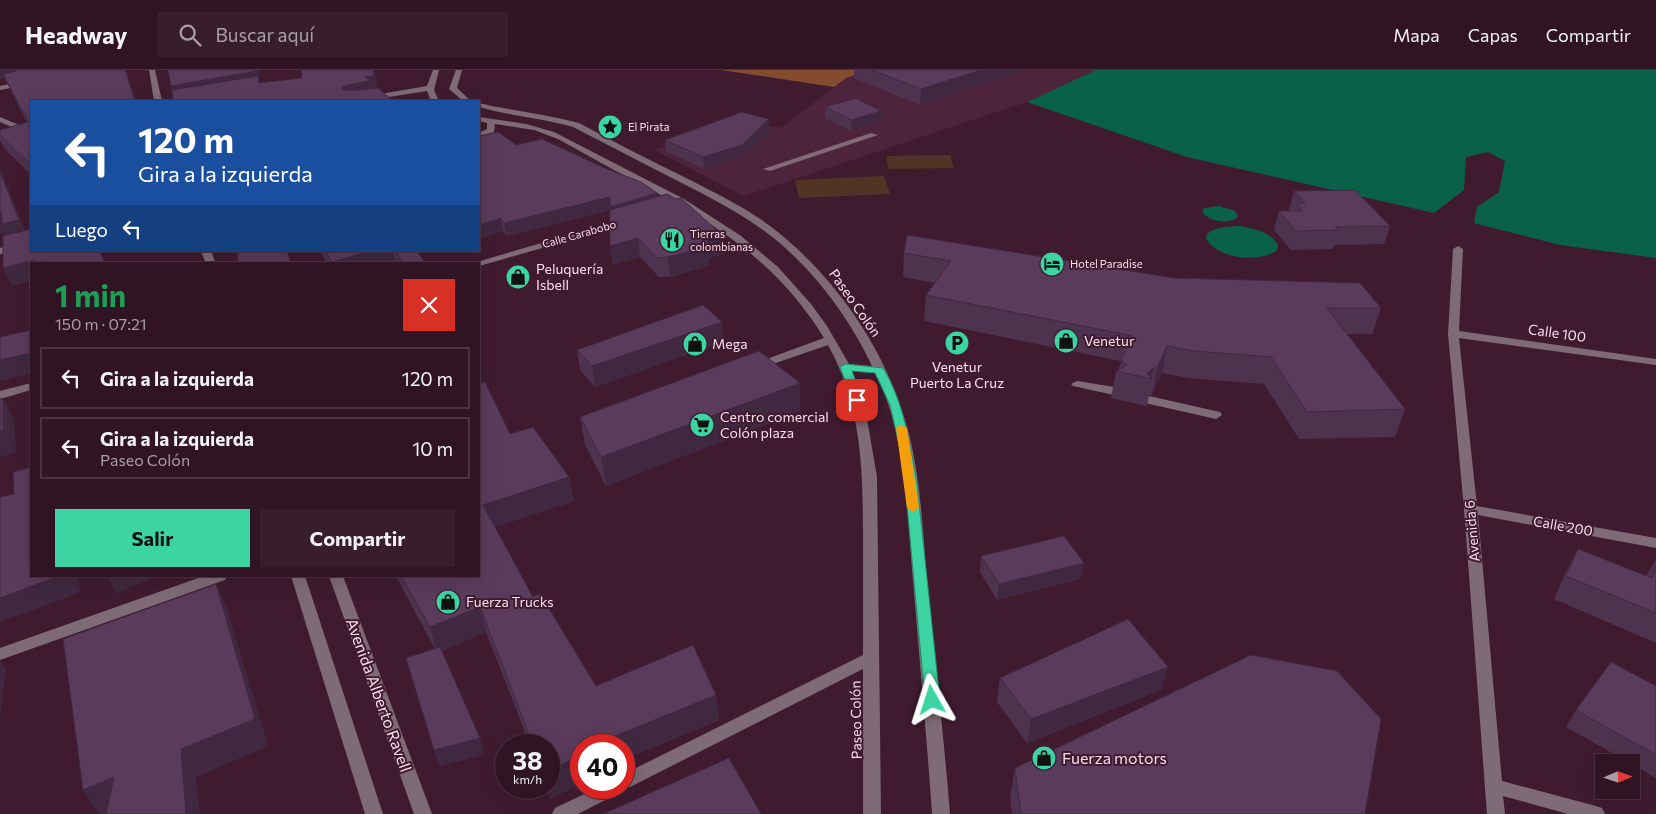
<!DOCTYPE html>
<html lang="es">
<meta charset="utf-8">
<style>
body{margin:0;font-family:Commissioner,sans-serif;background:#381d2c;color:#f1f3f6;height:100vh;display:flex;flex-direction:column;font-size:19px;white-space:nowrap}
*{box-sizing:border-box;margin:0}
p{font-size:16px;color:#a89ea6}
.icon{flex:none;width:28px;height:28px;fill:none;stroke:currentColor;stroke-width:2;stroke-linecap:round;stroke-linejoin:round}
.map{position:relative;flex:1;overflow:hidden}
.sheet{position:absolute;left:30px;top:192px;width:450px;height:315px;display:flex;flex-direction:column;background:#301424;border-radius:0px;box-shadow:0 5px 20px #0002,0 0 0 1px #4b3341}
.sheet>*{flex:none}
.hud{position:absolute;left:30px;top:30px;width:450px;height:152px;border-radius:0px;box-shadow:0 5px 20px #0002,0 0 0 1px #4b3341;background:#1a4fa0;color:#fff;overflow:hidden}
.needle{width:32px;rotate:88deg}
.fabs{position:absolute;left:1595px;top:684px;display:grid;gap:10px}
.fabs a{display:grid;place-items:center;width:45px;height:45px;border-radius:0px;background:#301424;box-shadow:0 5px 20px #0002,0 0 0 1px #4b3341;font-size:25px}
.speed{position:absolute;left:495px;top:664px;display:flex;gap:10px;font-size:25px;font-weight:700;text-align:center}
.speed>*{display:grid;place-content:center;width:65px;height:65px;border-radius:50%;background:#301424;box-shadow:0 5px 20px #0002,0 0 0 1px #4b3341;line-height:1}
.speed small{font-size:12px;font-weight:400}
.speed .limit{border:8px solid #d22;background:#fff;color:#111}
.pin{position:absolute;display:grid;place-items:center;width:42px;height:42px;color:#fff;margin:-21px;border-radius:10px;box-shadow:0 2px 8px #0006}
.me{position:absolute;width:55px;margin:-28px;rotate:354deg;stroke-linejoin:round;filter:drop-shadow(0 0 4px #0008)}
.turn{display:flex;align-items:center;gap:18px;height:105px;padding:0 25px;font-size:22px}
.turn .icon{width:65px;height:65px;stroke-width:2.5}
.turn b{display:block;font-size:35px;line-height:42px}
.then{display:flex;align-items:center;height:48px;padding:0 25px;background:#0003;gap:10px;font-size:19px}
.round{display:grid;place-items:center;flex:none;width:52px;height:52px;border-radius:0px;background:#381d2c}
.head{display:flex;align-items:center;justify-content:space-between;height:85px;padding:0 25px}
h1{font-size:30px;font-weight:700;line-height:38px;color:#1e9e55}
.action{display:flex;gap:10px;margin-top:auto;padding:10px 25px}
.action a{flex:1;height:58px;border-radius:0px;background:#3dd4a3;color:#111;font-size:20px;font-weight:700;line-height:58px;text-align:center}
.action a+a{background:#381d2c;color:#f1f3f6}
ul{padding:0;list-style:none}
li{display:flex;align-items:center;gap:15px;height:62px;margin:0 10px 8px;padding:0 15px;border:2px solid #4b3341;border-radius:0px}
li div{flex:1}
li b{display:block;font-size:19px}
li em{font-style:normal}
header{display:flex;align-items:center;gap:30px;box-sizing:border-box;height:70px;padding:0 25px;background:#301424;border-bottom:1px solid #4b3341}
header strong{font-size:24px}
nav{display:flex;gap:28px;margin-inline-start:auto;font-size:18px}
.search{width:350px;height:45px;background:#381d2c;display:flex;align-items:center;gap:12px;box-sizing:border-box;padding:0 18px;border-radius:0px;color:#a89ea6;font-size:19px}
.map>svg:first-child{display:block}
</style>
<header>
<strong>Headway</strong>
<div class="search"><svg class="icon" aria-label="search" viewBox="0 0 24 24"><circle cx="10" cy="10" r="6"/><path d="M15 15l6 6"/></svg>Buscar aquí</div>
<nav><a>Mapa</a><a>Capas</a><a>Compartir</a></nav>
</header>
<div class="map">
<svg width="1656" height="744" viewBox="0 0 1656 744">
<rect width="100%" height="100%" fill="#401b30"/>
<path fill="#4e233c" d="M874,0H1096L1027,32L743,126L655,80L738,49L781,58L846,8Z"/>
<path fill="#533323" d="M950,85L954,98L888,99L886,86Z
M884,106L890,124L799,128L795,110Z"/>
<path fill="#844c2f" d="M722,0H858L868,1L846,8L834,17Z"/>
<path fill="#096147" d="M1096,0H1656V188L1560,175L1434,143L1187,87L1027,32Z
M1219,136L1235,141L1238,146L1237,148C1226,154 1210,152 1202,142L1204,138Z
M1240,156C1254,159 1273,162 1278,176L1276,181C1257,193 1219,189 1206,169L1207,164C1216,156 1228,157 1240,156Z"/>
<path fill="#401b30" d="M1488,82L1505,91L1504,96L1499,122L1477,137L1474,154L1434,143L1464,120L1466,87Z"/>
<g fill="none" stroke-linecap="round" stroke-linejoin="round">
<path fill="#7f6b75" fill-rule="evenodd" d="M149,0H155L162,31H154Z
M433,0H439L434,20L439,31H431L427,21L363,31H347L351,29L427,16Z
M456,0H462L457,18L471,31H463L449,19Z
M24,11L28,13L27,15L0,20V16Z
M479,33C512,41 546,44 579,53C612,71 645,88 678,104C715,123 753,140 785,168C844,218 890,289 909,364C922,416 923,470 928,522C936,596 944,670 950,744H932C927,670 920,596 914,522C907,448 908,371 876,303L852,301L865,337L877,407L881,744H863V599L630,717L622,719L619,723L578,744H552L555,738L597,718H624V704L863,585C863,548 863,512 863,475C863,404 863,338 828,275L761,298H753L751,296L753,294L824,268C770,181 701,146 614,100C595,90 577,79 558,69L534,60L495,54L494,62L479,68V63L487,59V53L479,51V47L526,54L554,62L684,129L741,166L778,197L811,234L827,256L849,294L872,296C850,249 816,203 776,170C743,143 705,125 668,106C636,90 605,73 573,57C542,48 510,46 479,37Z
M0,47L31,60V65L0,52Z
M871,63L878,65L770,101L763,99Z
M627,148L632,151L630,153L479,196V194H470Z
M31,171V177L0,184V178Z
M1458,176L1463,179L1459,261L1656,289V295L1459,268L1477,436L1656,468V478L1478,445L1502,711L1596,736L1602,738L1605,744H1568L1503,726L1505,744H1487L1464,439L1448,264L1453,179Z
M201,181H211L216,194H206Z
M1077,311L1114,317L1120,321L1114,325L1073,316L1071,314Z
M31,313V320L0,329V321Z
M1149,326L1220,342L1222,345L1216,349L1145,333L1143,330Z
M204,506H227L225,510L0,590V578Z
M291,506H305L383,744H365Z
M329,506H343L432,744H414Z"/>
</g>
<path fill="#4e334e" d="M0,0H126L136,31H31V105L4,78L0,70V60L27,53L7,13L4,8L0,9Z
M854,0H1027L920,35L854,8Z
M825,37L881,41V52L851,61L825,48Z
M769,49L770,61L742,87L704,99L666,81L665,70Z
M479,66L516,75L658,127L722,165L724,184L709,188V196L670,207H659L640,187L613,195L610,176V140L507,166L503,161L479,169Z
M1294,121L1390,156L1384,174L1334,175L1333,179L1291,180L1274,160L1279,141H1290L1289,139Z
M320,181H417L426,194H327Z
M904,183L1174,208L1381,238L1372,264H1347L1405,339L1395,367L1299,369L1264,314L1188,308L1162,303L1152,325H1149L1147,336L1111,328L1116,301L1119,299L1121,291L924,251L926,225L935,213L903,207Z
M722,252L723,272L595,317L580,300L577,280Z
M800,341L606,416L585,375L580,347Z
M510,364L569,407L574,431L495,457L533,527L596,616L716,625L719,650L624,689L581,675V713L550,729L546,718H549V675H530L486,562L442,581L484,685L439,696L434,680L435,579L396,506H479Z
M1578,479L1646,506L1656,490V573L1554,529L1566,502Z
M981,486L1084,493L1080,509L997,530L980,502Z
M1168,597L1161,620L1027,673L997,632L1000,608Z
M1656,616V708L1631,694V692H1628L1566,657L1576,640Z
M1015,698L1365,744H1012L1010,728Z"/>
<path fill="#402940" d="M0,0H62L3,4L6,13Z
M0,0L4,8L0,9Z
M125,0H126L136,31H135Z
M258,0L260,11L259,12L262,18L175,27L171,16Z
M373,0H375L377,18L373,23L342,20L343,17L365,7Z
M981,0H1027L920,35L921,19Z
M881,41V52L851,61V50Z
M769,49L770,61L742,87L704,99L703,87Z
M0,98L29,170L11,174L6,163L0,164Z
M657,123L659,136L611,140L507,166L504,153L610,127Z
M501,148L503,161L479,169V155Z
M722,165L724,184L709,188V196L670,207L668,187L707,169Z
M638,168L640,187L613,195L610,176Z
M371,181H393L396,194H332V192Z
M34,190L36,194H31V211L12,216L3,198Z
M722,252L723,272L595,317L592,296Z
M1167,276L1162,303L1152,325L1157,298Z
M31,283V304L0,311V290Z
M1154,298L1151,309L1147,303Z
M800,313V341L606,416L601,387Z
M3,328L14,350L16,382L0,387V361Z
M569,407L574,431L489,459L483,435Z
M1084,493L1080,509L997,530L999,514Z
M59,506H76L81,522L0,552V528Z
M107,506H158L116,523Z
M216,514L228,541L268,676L196,707L200,744H186L181,679Z
M480,537L486,562L437,583L430,557Z
M0,590L6,599L0,649Z
M1168,597L1161,620L1027,673L1031,649Z
M716,625L719,650L624,689V675H599L620,664Z
M480,668L484,685L439,696L434,680Z
M581,684V713L550,729L547,718H549V702Z
M114,707L108,744H99L83,720Z"/>
<path fill="#5b3b5b" stroke="#402940" d="M19,0H125L135,31H31V95L0,65V60L28,52L25,43L22,41L3,4Z
M168,0H257V1L171,16Z
M301,0H373L374,6L365,7L370,11L347,15L343,17L342,20H360L378,18L393,31H175L173,29L172,20L258,6L259,13L302,8Z
M872,0H981L921,19Z
M856,28L881,41L851,50L825,37Z
M742,42L769,49L742,75L703,87L665,70Z
M498,62L516,75L542,69L607,99L641,112L657,123L610,137V127L504,153L501,148L479,155V66Z
M0,102L19,150L2,154V143H0Z
M1355,120L1390,156L1335,157L1339,160L1296,161L1279,141H1303L1297,134L1305,133L1294,121Z
M667,124L676,129L681,128L722,165L707,169L708,177L668,187L657,188L638,168L610,176V140Z
M31,159V181H100L105,194H35L34,190L3,198V166Z
M907,165L1174,208L1360,213L1381,238H1327L1405,339L1307,342L1271,287L1194,281L1167,276L1157,298H1154L1147,303L1152,309L1116,301L1127,295L1121,290L1133,266L926,225L951,191L904,183Z
M237,181H287L291,194H238Z
M325,181H371L332,192Z
M395,181H417L426,194H403Z
M703,235L722,252L592,296L577,280Z
M31,260V283L0,290V267Z
M759,281L800,313L601,387L580,347Z
M485,312L510,364L533,357L569,407L483,435L533,527L540,524L596,616L693,575L716,625L620,664L599,675H581V684L549,702V675H533L480,537L430,557L401,506H479V314Z
M3,328V361H0V329Z
M31,397V506H59L0,528V427L14,424L13,402Z
M1064,466L1084,493L999,514L981,486Z
M1578,479L1652,508L1656,496V543L1566,506Z
M216,514L255,649L181,679L186,744H106L114,707L83,720L63,569Z
M1128,549L1168,597L1031,649L1000,608Z
M440,577L480,668L434,680L406,588Z
M1251,585L1337,601L1381,649L1365,744H1021L1015,698Z
M1611,592L1656,616V685L1576,640Z
M729,688L761,744H603Z"/>
<path fill="#3dd4a3" stroke="#288a6a" d="M845,294L883,298C904,333 910,374 917,414L940,630L937,634L932,636L927,634L925,630L905,414L900,379L890,335L875,303L852,301L863,330L861,332H853L840,297Z"/>
<path fill="#f59e0b" d="M901,355L907,358L919,438L913,442L907,438L896,358Z"/>
<defs>
<symbol id="sight-disc" viewBox="-11 -11 22 22"><circle r="9.5" fill="#3dd4a3" stroke="#401b30"/><path d="M0-6L1.8-2.2L6-1.7L2.9 1.2L3.7 5.4L0 3.3L-3.7 5.4L-2.9 1.2L-6-1.7L-1.8-2.2Z" fill="#111"/></symbol>
<symbol id="restaurant-disc" viewBox="-11 -11 22 22"><circle r="9.5" fill="#3dd4a3" stroke="#401b30"/><path d="M-5-6h1v4h1v-4h1v4h1v-4h1v5L-1.5 .5V6h-2V.5L-5-1ZM5-6V6H3V1.5H1.5Q1.5-4 5-6Z" fill="#111"/></symbol>
<symbol id="hotel-disc" viewBox="-11 -11 22 22"><circle r="9.5" fill="#3dd4a3" stroke="#401b30"/><path d="M-6-4.5h1.5V1H6V5H4.5V3h-9V5H-6ZM-4 0a1.8 1.8 0 1 1 3.6 0ZM.5 0V-2.5h3Q6-2.5 6 0Z" fill="#111"/></symbol>
<symbol id="shop-disc" viewBox="-11 -11 22 22"><circle r="9.5" fill="#3dd4a3" stroke="#401b30"/><path d="M-5-2.5h2.3a2.7 3.5 0 0 1 5.4 0H5L5.5 6h-11ZM-1.5-2.5h3a1.5 2.3 0 0 0-3 0Z" fill="#111"/></symbol>
<symbol id="parking-disc" viewBox="-11 -11 22 22"><circle r="9.5" fill="#3dd4a3" stroke="#401b30"/><path d="M-3.5-5.5H1a3.5 3.5 0 0 1 0 7H-1V5.5H-3.5ZM-1-3.4V-.6H.8a1.4 1.4 0 0 0 0-2.8Z" fill="#111"/></symbol>
<symbol id="supermarket-disc" viewBox="-11 -11 22 22"><circle r="9.5" fill="#3dd4a3" stroke="#401b30"/><path d="M-6-5.5h2.5l.6 2H6L4.5 2H-2.5L-4.4-4H-6ZM-1.5 3.2a1.3 1.3 0 1 0 .1 0ZM3 3.2a1.3 1.3 0 1 0 .1 0Z" fill="#111"/></symbol>
</defs>
<g fill-rule="evenodd">
<use href="#sight-disc" x="596" y="43" width="28" height="28"/>
<use href="#restaurant-disc" x="658" y="156" width="28" height="28"/>
<use href="#hotel-disc" x="1038" y="180" width="28" height="28"/>
<use href="#shop-disc" x="504" y="193" width="28" height="28"/>
<use href="#shop-disc" x="1052" y="257" width="28" height="28"/>
<use href="#parking-disc" x="943" y="259" width="28" height="28"/>
<use href="#shop-disc" x="681" y="260" width="28" height="28"/>
<use href="#supermarket-disc" x="688" y="341" width="28" height="28"/>
<use href="#shop-disc" x="434" y="518" width="28" height="28"/>
<use href="#shop-disc" x="1030" y="674" width="28" height="28"/>
</g>
<g text-anchor="middle" stroke-width="4" stroke-linejoin="round" paint-order="stroke">
<g font-size="11" fill="#f8deeb" stroke="#401b30" text-anchor="start">
<text x="628" y="61">El Pirata</text>
<text x="690" y="168">Tierras<tspan x="690" dy="13">colombianas</tspan></text>
<text x="1070" y="198">Hotel Paradise</text>
</g>
<g font-size="11" fill="#f8deeb" stroke="#401b30">
<text transform="translate(579 164) rotate(-16)" y="4">Calle Carabobo</text>
</g>
<g font-size="14" fill="#f8deeb" stroke="#401b30" text-anchor="start">
<text x="536" y="204">Peluquería<tspan x="536" dy="16">Isbell</tspan></text>
<text x="1084" y="276">Venetur</text>
<text x="712" y="279">Mega</text>
<text x="957" y="302" text-anchor="middle">Venetur<tspan x="957" dy="16">Puerto La Cruz</tspan></text>
<text x="720" y="352">Centro comercial<tspan x="720" dy="16">Colón plaza</tspan></text>
<text x="466" y="537">Fuerza Trucks</text>
</g>
<g font-size="14" fill="#f8deeb" stroke="#401b30">
<text transform="translate(855 233) rotate(55)" y="5">Paseo Colón</text>
<text transform="translate(1557 263) rotate(8)" y="5">Calle 100</text>
<text transform="translate(1563 456) rotate(10)" y="5">Calle 200</text>
<text transform="translate(1472 461) rotate(-95)" y="5">Avenida 6</text>
<text transform="translate(856 650) rotate(-91)" y="5">Paseo Colón</text>
</g>
<g font-size="16" fill="#f8deeb" stroke="#401b30">
<text transform="translate(379 625) rotate(70)" y="6">Avenida Alberto Ravell</text>
</g>
<g font-size="16" fill="#f8deeb" stroke="#401b30" text-anchor="start">
<text x="1062" y="694">Fuerza motors</text>
</g>
</g>
</svg>
<div class="fabs">
<a><svg class="needle" viewBox="-14 -14 28 28"><path d="M0-13l5 13h-10z" fill="#e53935"/><path d="M0 13l5-13h-10z" fill="#a89ea6"/></svg></a>
</div>
<div class="speed"><div>38<small>km/h</small></div><div class="limit">40</div></div>
<div class="pin" style="left:857px;top:330px;background:#d93025"><svg class="icon" aria-label="arrive" viewBox="0 0 24 24"><path d="M6 21V4h12l-3 4 3 4H6"/></svg></div>
<svg class="me" style="left:932px;top:630px" viewBox="-20 -20 40 40"><path d="M0-17L14 15 0 8-14 15z" fill="#3dd4a3" stroke="#fff" stroke-width="4"/></svg>
<div class="hud">
<div class="turn"><svg class="icon" aria-label="left" viewBox="0 0 24 24"><path d="M17 20v-9H6M10 6l-5 5 5 5"/></svg><div><b>120 m</b>Gira a la izquierda</div></div>
<div class="then">Luego<svg class="icon" aria-label="left" viewBox="0 0 24 24"><path d="M17 20v-9H6M10 6l-5 5 5 5"/></svg></div>
</div>
<section class="sheet">
<div class="head"><div><h1>1 min</h1><p>150 m · 07:21</p></div><a class="round" style="background:#d93025;color:#fff"><svg class="icon" aria-label="close" viewBox="0 0 24 24"><path d="M6 6l12 12M18 6L6 18"/></svg></a></div>
<ul>
<li><svg class="icon" aria-label="left" viewBox="0 0 24 24"><path d="M17 20v-9H6M10 6l-5 5 5 5"/></svg><div><b>Gira a la izquierda</b></div><em>120 m</em></li>
<li><svg class="icon" aria-label="left" viewBox="0 0 24 24"><path d="M17 20v-9H6M10 6l-5 5 5 5"/></svg><div><b>Gira a la izquierda</b><p>Paseo Colón</p></div><em>10 m</em></li>
</ul>
<div class="action"><a>Salir</a><a>Compartir</a></div>
</section>
</div>
